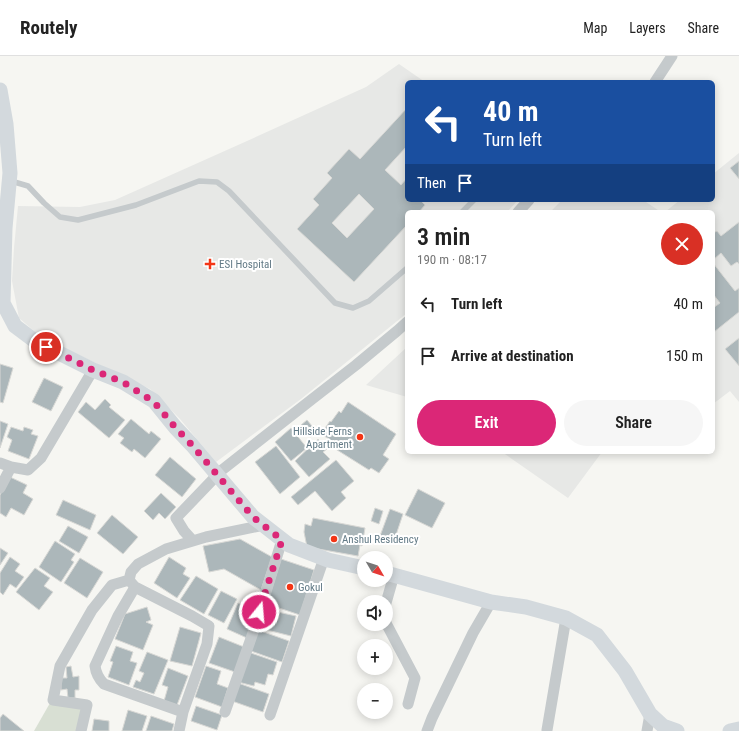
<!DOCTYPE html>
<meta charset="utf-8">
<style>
body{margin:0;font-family:"Roboto Condensed",sans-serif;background:#f6f6f6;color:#222;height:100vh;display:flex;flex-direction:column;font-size:15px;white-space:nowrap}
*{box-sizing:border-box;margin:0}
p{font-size:13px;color:#767676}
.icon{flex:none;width:22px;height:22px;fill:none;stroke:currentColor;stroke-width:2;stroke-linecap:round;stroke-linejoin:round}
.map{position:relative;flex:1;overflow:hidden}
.drawer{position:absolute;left:405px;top:154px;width:310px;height:244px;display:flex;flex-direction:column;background:#fff;border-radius:6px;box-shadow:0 2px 10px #0003}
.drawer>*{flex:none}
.banner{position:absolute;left:405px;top:24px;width:310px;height:122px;border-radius:6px;box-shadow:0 2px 10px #0003;background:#1a4fa0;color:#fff;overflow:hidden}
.needle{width:26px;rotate:129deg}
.controls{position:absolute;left:357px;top:495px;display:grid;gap:8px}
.controls a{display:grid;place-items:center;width:36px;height:36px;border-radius:50%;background:#fff;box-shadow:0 2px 10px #0003;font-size:20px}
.pin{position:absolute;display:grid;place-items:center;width:34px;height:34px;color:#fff;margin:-17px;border:2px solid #fff;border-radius:50%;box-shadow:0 1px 4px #0007}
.me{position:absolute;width:44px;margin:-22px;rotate:17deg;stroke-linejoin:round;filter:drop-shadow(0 0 3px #0008)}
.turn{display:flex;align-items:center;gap:14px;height:84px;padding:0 12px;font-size:18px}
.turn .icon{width:52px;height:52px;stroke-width:2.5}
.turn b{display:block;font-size:28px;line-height:34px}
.then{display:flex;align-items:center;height:38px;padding:0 12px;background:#0003;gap:8px;font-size:15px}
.round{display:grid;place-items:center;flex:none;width:42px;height:42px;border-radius:21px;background:#f6f6f6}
.overview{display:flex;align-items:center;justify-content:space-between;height:68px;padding:0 12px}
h1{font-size:24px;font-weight:600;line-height:30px}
.action{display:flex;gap:8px;margin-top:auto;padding:8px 12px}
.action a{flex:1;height:46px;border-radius:24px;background:#db2777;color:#fff;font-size:16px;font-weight:600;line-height:46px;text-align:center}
.action a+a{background:#f6f6f6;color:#222}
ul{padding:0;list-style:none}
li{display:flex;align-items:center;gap:12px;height:52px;padding:0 12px}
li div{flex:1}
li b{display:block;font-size:15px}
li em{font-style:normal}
header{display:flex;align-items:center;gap:24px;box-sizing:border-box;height:56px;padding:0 20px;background:#fff;border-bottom:1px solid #e0e0e0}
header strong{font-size:19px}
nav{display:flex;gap:22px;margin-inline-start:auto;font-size:14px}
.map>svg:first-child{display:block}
</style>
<header>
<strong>Routely</strong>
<nav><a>Map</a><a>Layers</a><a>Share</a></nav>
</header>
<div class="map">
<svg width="739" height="675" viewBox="0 0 739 675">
<rect width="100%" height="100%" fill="#f6f6f2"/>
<path fill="#e7e8e6" d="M399,8L425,26H407V144H518L507,156H407V257L301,343L216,406L180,363L150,333L41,281L19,262L12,225L14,192L18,150L80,151L115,144L247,85L366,31Z
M739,97V346L730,335L713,348V156H665L680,144H713V118Z
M562,144H643L661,156H550Z
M407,291V341L366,329Z
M502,396H602L568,442Z"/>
<path fill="#d8dfd3" d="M50,647L83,652L78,675H34Z"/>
<path fill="#acb7ba" stroke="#d8d8d5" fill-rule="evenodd" d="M407,52V90L385,114L401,129L407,122V144H420L425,149L419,156H407V169L354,226L297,173L319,149L313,143L332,122L327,117L349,93L360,103ZM359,138L374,153L347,182L332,167Z
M739,105V123L730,112Z
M739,166V208L737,206L731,210L721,197L713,204V177L717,175L721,180Z
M713,207L735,235L739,232V256L714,276L713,274V252L720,247L713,238Z
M739,282V310L725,293Z
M0,308L13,312L3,347L0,346Z
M44,322L63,331L51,355L32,346Z
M105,343L111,349L109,351L125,364L109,382L78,356L86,346L95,354Z
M348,346L396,378L383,399L389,403L379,417L371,412L369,414L326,387L329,383L321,378L330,365L331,366L339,355L341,357Z
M131,363L149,378L151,375L161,383L145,402L134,393L132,396L120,387L124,382L118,378Z
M307,364L317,376L310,381L301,369Z
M0,365L8,368L0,392Z
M11,371L23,375L24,371L33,374L31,378L38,380L29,403L8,395L12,384L7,381Z
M291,372L307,392L291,405L275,386Z
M318,383L327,393L323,396L330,403L309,421L295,405Z
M276,390L300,421L280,438L255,406Z
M170,401L196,423L182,441L155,419Z
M336,404L354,425L341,436L346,442L332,455L315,435L298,449L291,441Z
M10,421L27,429L23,437L33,443L24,459L11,452L6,461L0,457V439Z
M418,433L445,447L432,472L405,459Z
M161,437L176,451L165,463L159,457L153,464L144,455Z
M63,444L96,459L90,474L56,459Z
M375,452L383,455L379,468L371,465Z
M390,453L403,458L394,485L380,480Z
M112,459L138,481L123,498L97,477Z
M313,462L365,472L362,490L360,489L358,500L307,491L304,476L305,468L311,470Z
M68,470L88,481L79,497L59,485Z
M240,483L272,501L261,534L224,513L209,516L203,490Z
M55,485L75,498L71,504L74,506L61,526L39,511Z
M0,492L8,497L0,509Z
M10,501L20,508L15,515L24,521L16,532L10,528L3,539L0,536V517Z
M169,501L186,512L183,518L190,522L177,542L154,527Z
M80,502L103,516L87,542L64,527Z
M281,503L314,514L300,559L267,548Z
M35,512L50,522L44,530L53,536L39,554L16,536Z
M196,520L218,533L204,558L180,544Z
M221,535L237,543L224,567L208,559Z
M238,547L258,556L247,582L227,573Z
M147,551L151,564L146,566L153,569L143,594L115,583L125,558Z
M264,553L296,560L291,580L259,572Z
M180,571L201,577L192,610L170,605Z
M258,574L289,585L282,606L251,595Z
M219,581L244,591L235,616L209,607Z
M116,590L133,596L130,605L137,607L129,629L108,621L113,606L110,605Z
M147,596L168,604L154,638L133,631L136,624L140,626L144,617L139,615Z
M248,596L277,606L273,619L268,618L265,629L255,626L254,630L238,626Z
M71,610L73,621L79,620V634H75V642H68L67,633L61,634V622H67L66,611Z
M206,610L221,615L217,628L228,632L222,651L195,641Z
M168,612L188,620L177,649L164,645L168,631L162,629Z
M238,627L269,638L263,656L232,645Z
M196,650L222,659L217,674L191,665Z
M128,654L147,660L142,675H122Z
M3,658L24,675H0V662Z
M151,660L174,668L172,675H146Z
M94,663L109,665V675H92Z"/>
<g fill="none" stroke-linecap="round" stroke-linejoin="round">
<path stroke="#c5cacc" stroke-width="5.5" d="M11,125L28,130L44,147L60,161L78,164L136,149L199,125L217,126L229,135L335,247L353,252L369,245L407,212
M462,156L474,144"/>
<path stroke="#c5cacc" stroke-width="11" d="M655,26L672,0
M518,156L529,144
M0,407L11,411L28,414L41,402L93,314
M0,432L11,411
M193,485L184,475L176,462L222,414L311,344L356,309L397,275L407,266
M135,531L118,560L95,610C96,618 99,623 104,628L183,656
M386,547L394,519
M386,567L415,622L408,648
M225,656L255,571L282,484
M270,659L324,502
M547,674L566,562
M81,675L87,649L53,644L60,610L92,554L112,529L129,524
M179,675L183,656L207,588L209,570L192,560L135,531L129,524L131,516L138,508L166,493L206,481L264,469
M427,675L432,662L473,577L491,546
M647,675L650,658"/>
<path stroke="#d3d9dd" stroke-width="15" d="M0,34L6,68L10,117L5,172L3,247L15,270L35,285L93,314L123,326L154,345L175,371L192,389L253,461L289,489L328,504L364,512
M386,517L491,546L526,551L566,562L597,579L625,615L650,658L663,670L677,675
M730,675L739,673"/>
</g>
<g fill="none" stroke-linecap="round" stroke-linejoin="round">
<path stroke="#db2777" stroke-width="7" stroke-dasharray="0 12.6" d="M46,291L93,314L123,326L154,346L175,371L192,389L253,461L282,484L259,556"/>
</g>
<g fill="#f33516" stroke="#fff" stroke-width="1.5">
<path d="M208 202h4v4h4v4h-4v4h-4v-4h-4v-4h4z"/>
<circle cx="360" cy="381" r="4"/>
<circle cx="334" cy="483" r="4"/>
<circle cx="290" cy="531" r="4"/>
</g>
<g text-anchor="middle" stroke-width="4" stroke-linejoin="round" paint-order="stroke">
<g font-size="11" fill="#627a86" stroke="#fff" text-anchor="start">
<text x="219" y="212">ESI Hospital</text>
<text x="352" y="379" text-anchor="end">Hillside Ferns<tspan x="352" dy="13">Apartment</tspan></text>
<text x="342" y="487">Anshul Residency</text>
<text x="298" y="535">Gokul</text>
</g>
</g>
</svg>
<div class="controls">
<a><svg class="needle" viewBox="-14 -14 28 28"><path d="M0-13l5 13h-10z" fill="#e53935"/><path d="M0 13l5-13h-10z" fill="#767676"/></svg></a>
<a><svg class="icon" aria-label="sound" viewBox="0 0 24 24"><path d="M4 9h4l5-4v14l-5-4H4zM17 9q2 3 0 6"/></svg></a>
<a>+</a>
<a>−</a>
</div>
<div class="pin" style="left:46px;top:291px;background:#d93025"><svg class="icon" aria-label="arrive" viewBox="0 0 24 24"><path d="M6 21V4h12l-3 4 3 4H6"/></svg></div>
<svg class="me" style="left:259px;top:556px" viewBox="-20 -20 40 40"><circle r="17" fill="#db2777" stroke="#fff" stroke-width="3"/><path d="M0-11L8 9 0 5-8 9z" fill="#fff"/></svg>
<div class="banner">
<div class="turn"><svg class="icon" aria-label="left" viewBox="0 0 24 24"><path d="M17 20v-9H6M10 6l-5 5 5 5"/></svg><div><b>40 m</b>Turn left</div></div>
<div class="then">Then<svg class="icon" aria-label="arrive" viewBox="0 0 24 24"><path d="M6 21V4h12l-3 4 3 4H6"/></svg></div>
</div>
<section class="drawer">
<div class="overview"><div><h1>3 min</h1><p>190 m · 08:17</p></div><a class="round" style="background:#d93025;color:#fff"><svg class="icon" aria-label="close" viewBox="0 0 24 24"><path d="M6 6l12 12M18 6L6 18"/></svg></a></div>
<ul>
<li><svg class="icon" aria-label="left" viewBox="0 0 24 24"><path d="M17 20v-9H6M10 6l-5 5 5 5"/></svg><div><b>Turn left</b></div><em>40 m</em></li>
<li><svg class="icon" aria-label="arrive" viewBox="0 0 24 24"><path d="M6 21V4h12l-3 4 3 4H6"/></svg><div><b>Arrive at destination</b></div><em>150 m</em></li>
</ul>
<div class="action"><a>Exit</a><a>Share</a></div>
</section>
</div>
